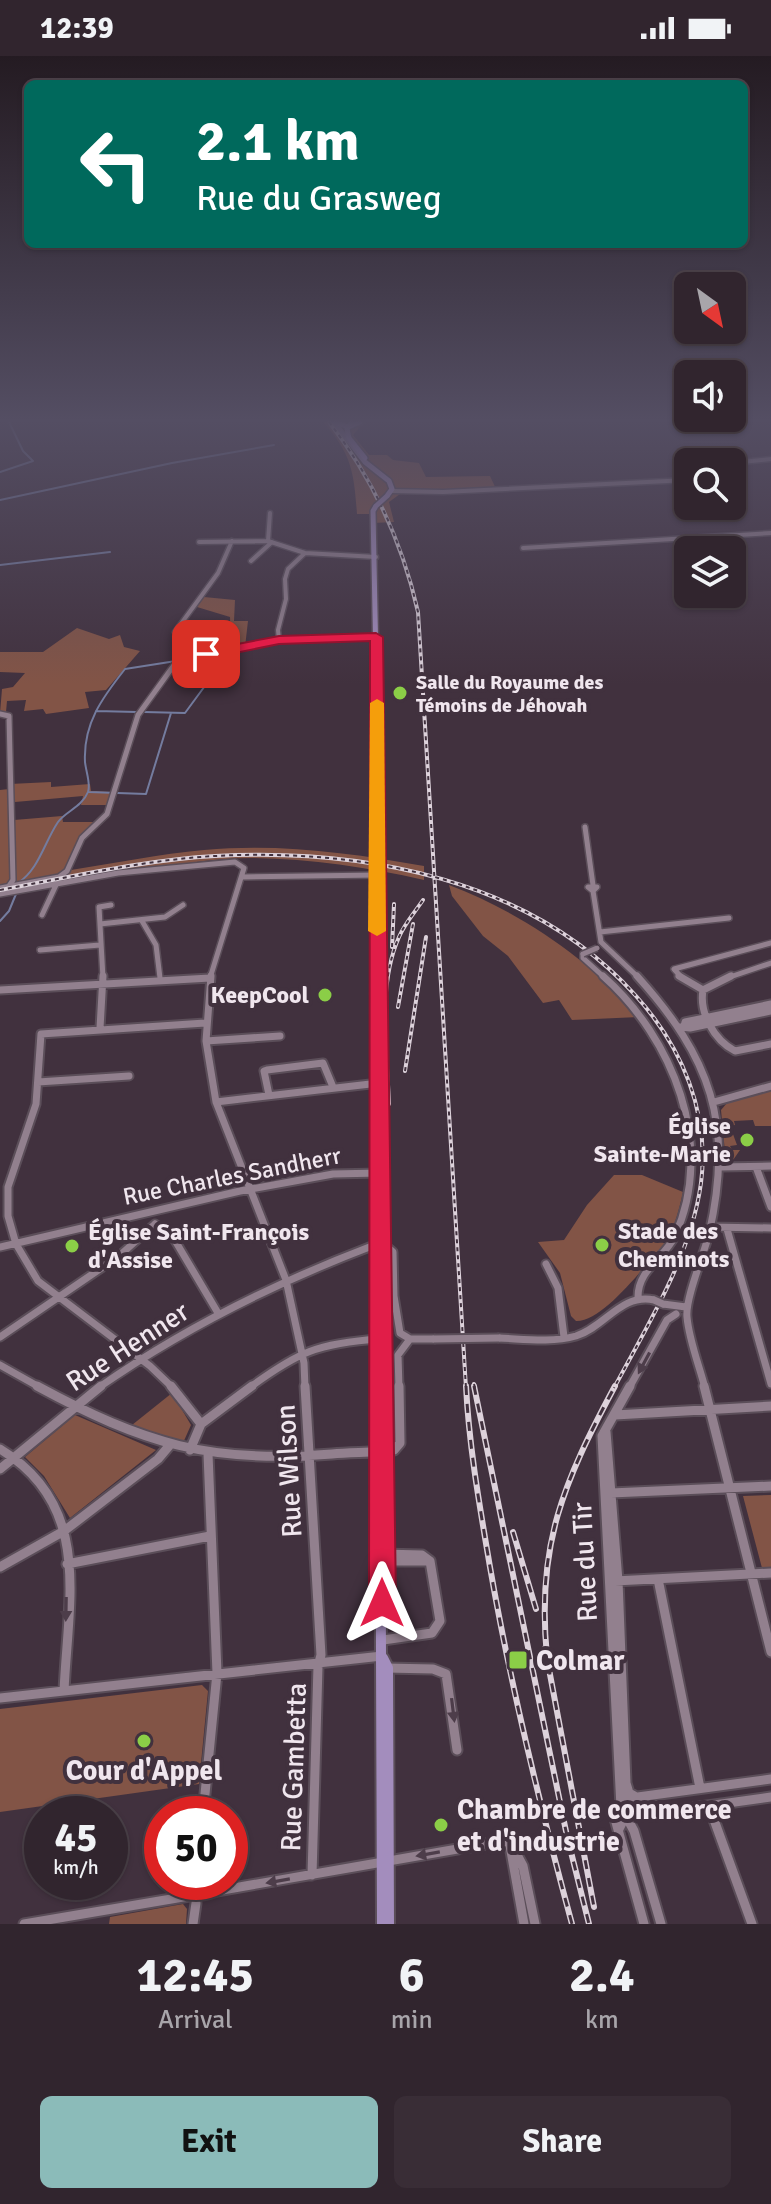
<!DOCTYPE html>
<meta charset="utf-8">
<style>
body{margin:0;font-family:Signika,sans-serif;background:#392d36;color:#f1f3f6;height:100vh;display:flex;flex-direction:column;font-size:30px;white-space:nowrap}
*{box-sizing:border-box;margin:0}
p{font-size:26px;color:#a8a5aa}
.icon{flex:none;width:44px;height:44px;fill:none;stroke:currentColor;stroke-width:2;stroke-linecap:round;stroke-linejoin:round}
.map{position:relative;height:1868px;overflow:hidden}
.details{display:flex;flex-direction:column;background:#31252e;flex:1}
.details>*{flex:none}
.hud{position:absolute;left:24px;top:24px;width:724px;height:168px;border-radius:12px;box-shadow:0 2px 6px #0004,0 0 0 2px #4c424a;background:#00695c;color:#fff;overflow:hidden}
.needle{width:52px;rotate:147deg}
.buttons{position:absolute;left:674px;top:216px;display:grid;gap:16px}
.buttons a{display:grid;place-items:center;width:72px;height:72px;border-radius:12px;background:#31252e;box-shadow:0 2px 6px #0004,0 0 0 2px #4c424a;font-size:40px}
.speed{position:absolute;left:24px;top:1740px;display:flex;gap:16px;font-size:40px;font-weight:700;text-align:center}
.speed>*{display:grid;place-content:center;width:104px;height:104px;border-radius:50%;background:#31252e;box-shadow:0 2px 6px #0004,0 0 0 2px #4c424a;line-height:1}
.speed small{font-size:20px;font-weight:400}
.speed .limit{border:12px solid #d22;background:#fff;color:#111}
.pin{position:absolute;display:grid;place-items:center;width:68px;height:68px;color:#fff;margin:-34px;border-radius:16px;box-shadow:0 4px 12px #0006}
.me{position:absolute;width:88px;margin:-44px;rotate:0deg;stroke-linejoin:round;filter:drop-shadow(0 0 6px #0008)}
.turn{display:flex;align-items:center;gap:28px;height:168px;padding:0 40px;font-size:36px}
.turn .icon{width:104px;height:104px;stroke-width:2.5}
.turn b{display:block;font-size:56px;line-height:68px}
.eta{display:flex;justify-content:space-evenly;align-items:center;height:136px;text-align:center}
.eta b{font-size:48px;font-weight:700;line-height:56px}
.primary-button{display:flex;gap:16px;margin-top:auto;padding:16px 40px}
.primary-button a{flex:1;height:92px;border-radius:12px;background:#8bbbb9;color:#111;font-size:32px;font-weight:700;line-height:92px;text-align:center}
.primary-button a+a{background:#392d36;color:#f1f3f6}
.status{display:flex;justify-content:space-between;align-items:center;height:56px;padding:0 40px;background:#31252e;direction:ltr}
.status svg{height:22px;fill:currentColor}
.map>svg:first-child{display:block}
</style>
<div class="status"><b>12:39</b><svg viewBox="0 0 49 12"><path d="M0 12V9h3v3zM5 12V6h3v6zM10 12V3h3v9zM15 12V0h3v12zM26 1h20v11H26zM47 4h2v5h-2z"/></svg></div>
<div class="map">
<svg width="771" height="1868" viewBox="0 0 771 1868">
<rect width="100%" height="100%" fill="#41313e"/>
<path fill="#825446" d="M323,366H364L353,379L369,399H387L393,404L419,407L426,421L490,420L496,433L400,438L389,446L394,466L373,467L369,458H357C354,417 352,398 323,366Z
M204,541L235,544L234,565H248L245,591L231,594L230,561L197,551Z
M77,572L109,583L120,579L124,591L140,595L106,634L85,636L89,652L46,658L43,653L24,655L26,644L7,645L6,656L0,657L2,633L13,631L25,617L0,616V596H43Z
M51,726V731L90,728L91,735L112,736L111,749H81L83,740L15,746L14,764L62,760L63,766H100L81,784L71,814C115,807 160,798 204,794C278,787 352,797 424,810V824C367,811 311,803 253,802C211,802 170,810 129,815L126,812L0,832V734L9,733L10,728Z
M449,829C522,857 588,902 639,961L572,964L559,944L543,947L508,900L483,880L452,840Z
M771,1034V1070H755L753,1064L734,1065L735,1069L730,1070L737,1089L730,1090L732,1094H740L731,1107H726L721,1054L727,1047Z
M614,1119H642L683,1136C679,1155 673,1178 661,1193C642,1212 603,1266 576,1265L571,1260L560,1217L538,1186L564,1184L587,1149Z
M172,1337L191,1369L183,1387L132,1369Z
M75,1359L156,1394L70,1462L44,1420L25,1401Z
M771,1439V1512H762L743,1440Z
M202,1629L208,1635L199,1728L0,1756V1653Z
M183,1848L187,1853L186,1868H109L110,1861Z"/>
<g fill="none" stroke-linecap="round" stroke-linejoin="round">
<path stroke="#747c9f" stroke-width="2" d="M0,416L33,405L23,395L9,366
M0,444L172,407L274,389
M0,509L110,496
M96,655L137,656
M144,656L185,657L224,604
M89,736L146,738L171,657
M18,827C39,813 44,787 58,766C66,755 82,751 88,736C91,728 86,716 85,706C83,668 102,642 125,613L176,605
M0,865L9,855L16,838"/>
<defs>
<path id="minor-far3" d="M732,407L771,403
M391,435L443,436L688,424
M268,485L270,457
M199,486L268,485L305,497L376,501
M523,492L771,477
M251,505L272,486
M279,584L278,574L286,543L285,523L288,513L305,497
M230,594L228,583H200L175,576L218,517L232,485
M176,607L179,603L279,584L376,581"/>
<path id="minor-far2" d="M0,658L9,660L13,824L9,830
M585,771L593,829
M242,821L377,819
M588,831H597L593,835Z
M0,832L59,821L67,815L82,782L107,758L138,659L177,605
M593,835L601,886L639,922
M0,838L118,817L235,806L244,812L210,922
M42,859L57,827
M142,865L156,889L160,922
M100,868L165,861L183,849
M600,876L729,862
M40,894L100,889
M583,898V902L605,922
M103,922L99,851L111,849
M682,922L674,913L771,887
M727,922L771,907"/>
<path id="minor-far1" d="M211,920L206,985L216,1046L286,1224L304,1307L305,1332
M603,920C673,982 716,1089 675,1180C664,1203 638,1213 638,1241
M637,920C711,1002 734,1067 709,1178C704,1198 685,1243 687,1261C689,1284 699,1309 705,1332
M679,920L703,934
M731,920L703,934C699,957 714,984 735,995L771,988
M0,934L210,922
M684,970L685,966L771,948
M680,971L690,972L771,955
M100,972L103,920
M206,985L280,980
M38,1026L129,1020
M269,1039L264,1015L267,1014L323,1007L333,1031
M216,1046L379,1027
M714,1046L771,1030
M720,1111L771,1110
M756,1111L771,1151
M155,1168L170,1176L218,1257
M710,1171L771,1172
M727,1173L771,1328
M0,1191L240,1135L333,1118L379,1117
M546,1208L558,1232L564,1281
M663,1248L686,1251
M0,1281L119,1200L155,1168
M499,1282C524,1283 551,1287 576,1280C605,1271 621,1237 654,1244
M0,1309L41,1332
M98,1332C184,1272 275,1227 372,1190H386L393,1196L394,1240L400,1277L410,1283H434
M173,1332L150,1310L38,1225L16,1188L8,1160V1131L36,1048L41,978L205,967
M249,1332C298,1296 318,1287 380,1283
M399,1332L398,1299L410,1283
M629,1332L667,1264L676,1258"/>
<path id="minor" d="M37,1330C144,1388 211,1408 332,1398C353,1396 374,1397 394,1394L400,1387L399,1330
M171,1330L201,1368L190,1394
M305,1330L321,1599L318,1610L312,1819
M630,1330L602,1380L621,1751L634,1775L661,1868
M704,1330L771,1596
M615,1359L771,1350
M201,1368L252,1330
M606,1376L618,1525L626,1727L629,1737L643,1745L642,1759
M0,1393C93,1449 68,1544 64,1635
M0,1413L101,1330
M611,1437L771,1430
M382,1498L422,1499L430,1505L440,1565L432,1577L383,1584
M382,1505H430
M67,1508L210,1480
M0,1511L64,1475L158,1403L169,1390
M658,1523L700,1732
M615,1525L771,1517
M386,1612L433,1613L446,1618L457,1694
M0,1642L382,1600
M623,1743L771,1723
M623,1743L614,1759L644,1868
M709,1750L752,1868
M203,1758L217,1617L208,1398
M619,1773L623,1765L642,1759L771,1741
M509,1784L524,1868
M205,1837L509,1784L523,1810L535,1868
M189,1840L190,1834L197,1831
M24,1868L189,1840
M193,1868L196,1847"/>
<path id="major-far3" d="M334,366L365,406L389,425L392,433L387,440
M376,450L373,455L376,607"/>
<path id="major-far2" d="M376,605L378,805
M378,812V922"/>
<path id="major-far1" d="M378,920L380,1332"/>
<path id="major" d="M380,1330L382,1868
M383,1602L388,1612L389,1868"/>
<path id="highway" d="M335,366L348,371L360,366
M352,366L347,373L349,382L365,402"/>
</defs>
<use href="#minor-far3" stroke="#5b4e59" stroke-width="7"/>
<use href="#minor-far2" stroke="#5b4e59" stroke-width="8"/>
<use href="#minor-far1" stroke="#5b4e59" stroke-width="11"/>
<use href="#minor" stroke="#5b4e59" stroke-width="13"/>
<use href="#major-far3" stroke="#5b4e59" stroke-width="8"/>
<use href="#major-far2" stroke="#5b4e59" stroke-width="9"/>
<use href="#major-far1" stroke="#5b4e59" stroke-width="12"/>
<use href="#major" stroke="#5b4e59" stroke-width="14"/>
<use href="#highway" stroke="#5b4e59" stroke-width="8"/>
<use href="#minor-far3" stroke="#92808e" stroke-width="4"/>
<use href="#minor-far2" stroke="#92808e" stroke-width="5"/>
<use href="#minor-far1" stroke="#92808e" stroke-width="7"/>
<use href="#minor" stroke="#92808e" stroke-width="9"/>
<use href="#major-far3" stroke="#a38dbd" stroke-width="5"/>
<use href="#major-far2" stroke="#a38dbd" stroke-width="6"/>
<use href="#major-far1" stroke="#a38dbd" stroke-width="8"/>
<use href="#major" stroke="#a38dbd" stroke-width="10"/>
<use href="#highway" stroke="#af95dc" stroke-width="5"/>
<defs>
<path id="rail-far1" d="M329,366C374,424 402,485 418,556L466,1332
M0,834C71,821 143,804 215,800C364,792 532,823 636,940C682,991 710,1057 701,1127C691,1200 648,1268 614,1332
M392,891L394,848
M398,951L413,868
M405,1015L426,881
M389,1048C387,995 377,930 399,881C405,867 415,856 423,844
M474,1328L475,1332"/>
<path id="rail" d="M466,1330C469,1391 480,1452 490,1511C511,1632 540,1750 572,1868
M474,1330L567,1780L589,1868
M513,1476L536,1553
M545,1592L594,1851
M547,1601C536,1490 563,1427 615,1330"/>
</defs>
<use href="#rail-far1" stroke="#ddd2db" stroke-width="4"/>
<use href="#rail" stroke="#ddd2db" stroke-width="6"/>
<use href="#rail-far1" stroke="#41313e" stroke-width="2" stroke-dasharray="4" stroke-linecap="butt"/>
<use href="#rail" stroke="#41313e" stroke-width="3" stroke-dasharray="9" stroke-linecap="butt"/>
<defs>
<path id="minor-bridge-far1" d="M583,898L597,892"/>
<path id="minor-bridge" d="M654,1244L663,1248
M434,1283L499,1282"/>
<path id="major-bridge-far1" d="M376,450L387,440"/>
<path id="major-bridge" d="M378,805V812"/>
</defs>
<use href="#minor-bridge-far1" stroke="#5b4e59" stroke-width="8" stroke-linecap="butt"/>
<use href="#minor-bridge" stroke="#5b4e59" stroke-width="11" stroke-linecap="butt"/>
<use href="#major-bridge-far1" stroke="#5b4e59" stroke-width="8" stroke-linecap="butt"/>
<use href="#major-bridge" stroke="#5b4e59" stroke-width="9" stroke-linecap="butt"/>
<use href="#minor-bridge-far1" stroke="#92808e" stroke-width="5"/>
<use href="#minor-bridge" stroke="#92808e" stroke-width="7"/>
<use href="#major-bridge-far1" stroke="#a38dbd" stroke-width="5"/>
<use href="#major-bridge" stroke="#a38dbd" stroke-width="6"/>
</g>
<defs><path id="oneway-solid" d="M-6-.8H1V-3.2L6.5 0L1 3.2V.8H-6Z" transform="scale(2)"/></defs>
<g fill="#4d3d4a">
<use href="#oneway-solid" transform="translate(644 1307) rotate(118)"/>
<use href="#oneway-solid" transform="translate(66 1553) rotate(91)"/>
<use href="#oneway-solid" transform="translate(453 1654) rotate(83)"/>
<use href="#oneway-solid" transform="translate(428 1798) rotate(170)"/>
<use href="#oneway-solid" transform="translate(278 1825) rotate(170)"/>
</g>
<linearGradient id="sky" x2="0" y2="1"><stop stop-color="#241b22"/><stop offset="0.58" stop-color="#544e63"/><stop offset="1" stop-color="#544e63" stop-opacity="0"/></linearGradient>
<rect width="771" height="628" fill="url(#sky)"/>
<path fill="#e11d48" stroke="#92132f" stroke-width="2" d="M376,577L383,581L396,1547L392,1555L382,1559L373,1555L369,1547L370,585L279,588L206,603L199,598L206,594L279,580Z"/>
<path fill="#f59e0b" d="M377,643L384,647L386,875L377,880L368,875L370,647Z"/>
<g fill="#8bce47" stroke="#41313e" stroke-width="3">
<circle cx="400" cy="637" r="8"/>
<circle cx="325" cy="939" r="8"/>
<circle cx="747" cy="1084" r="8"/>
<circle cx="602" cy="1189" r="8"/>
<circle cx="72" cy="1190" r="8"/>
<rect x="508" y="1594" width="20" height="20" rx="4"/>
<circle cx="144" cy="1685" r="8"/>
<circle cx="441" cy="1769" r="8"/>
</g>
<g text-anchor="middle" stroke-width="8" stroke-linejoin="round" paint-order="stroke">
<g font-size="20" font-weight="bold" fill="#f0e6ee" stroke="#41313e" text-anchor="start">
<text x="416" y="633">Salle du Royaume des<tspan x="416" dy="23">Témoins de Jéhovah</tspan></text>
</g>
<g font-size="24" font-weight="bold" fill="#f0e6ee" stroke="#41313e" text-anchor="end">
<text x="309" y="947">KeepCool</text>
<text x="731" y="1078">Église<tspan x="731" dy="28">Sainte-Marie</tspan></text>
<text x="618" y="1183" text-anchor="start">Stade des<tspan x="618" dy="28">Cheminots</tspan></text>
<text x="88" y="1184" text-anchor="start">Église Saint-François<tspan x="88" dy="28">d'Assise</tspan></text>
</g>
<g font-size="24" fill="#f0e6ee" stroke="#41313e">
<text transform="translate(232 1120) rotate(-11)" y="8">Rue Charles Sandherr</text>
</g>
<g font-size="28" fill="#f0e6ee" stroke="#41313e">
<text transform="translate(127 1290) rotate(-33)" y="10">Rue Henner</text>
<text transform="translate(288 1415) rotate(-93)" y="10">Rue Wilson</text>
<text transform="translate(584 1506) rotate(-93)" y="10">Rue du Tir</text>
<text transform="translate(293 1711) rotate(-88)" y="10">Rue Gambetta</text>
</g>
<g font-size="28" font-weight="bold" fill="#f0e6ee" stroke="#41313e" text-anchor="start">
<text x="536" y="1614">Colmar</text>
<text x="144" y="1724" text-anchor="middle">Cour d'Appel</text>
<text x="457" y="1763">Chambre de commerce<tspan x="457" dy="32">et d'industrie</tspan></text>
</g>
</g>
</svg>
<div class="buttons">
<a><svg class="needle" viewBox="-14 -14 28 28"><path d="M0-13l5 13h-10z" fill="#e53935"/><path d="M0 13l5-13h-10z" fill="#a8a5aa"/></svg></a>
<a><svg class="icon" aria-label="sound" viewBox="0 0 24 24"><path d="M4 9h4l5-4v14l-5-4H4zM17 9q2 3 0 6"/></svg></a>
<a><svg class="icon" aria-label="search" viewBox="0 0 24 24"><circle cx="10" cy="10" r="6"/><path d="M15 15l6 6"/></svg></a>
<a><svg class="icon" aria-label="layers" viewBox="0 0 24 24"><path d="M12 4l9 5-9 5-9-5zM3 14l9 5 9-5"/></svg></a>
</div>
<div class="speed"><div>45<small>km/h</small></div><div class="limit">50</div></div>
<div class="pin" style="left:206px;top:598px;background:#d93025"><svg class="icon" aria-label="arrive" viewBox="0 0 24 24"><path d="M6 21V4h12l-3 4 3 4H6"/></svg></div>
<svg class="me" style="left:382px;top:1547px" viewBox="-20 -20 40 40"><path d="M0-17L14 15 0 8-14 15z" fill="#e11d48" stroke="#fff" stroke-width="4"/></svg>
<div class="hud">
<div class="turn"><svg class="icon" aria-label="left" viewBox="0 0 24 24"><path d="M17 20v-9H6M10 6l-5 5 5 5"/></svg><div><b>2.1 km</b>Rue du Grasweg</div></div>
</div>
</div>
<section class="details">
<div class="eta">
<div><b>12:45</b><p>Arrival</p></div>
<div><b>6</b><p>min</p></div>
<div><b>2.4</b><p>km</p></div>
</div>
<div class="primary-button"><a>Exit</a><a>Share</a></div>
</section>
